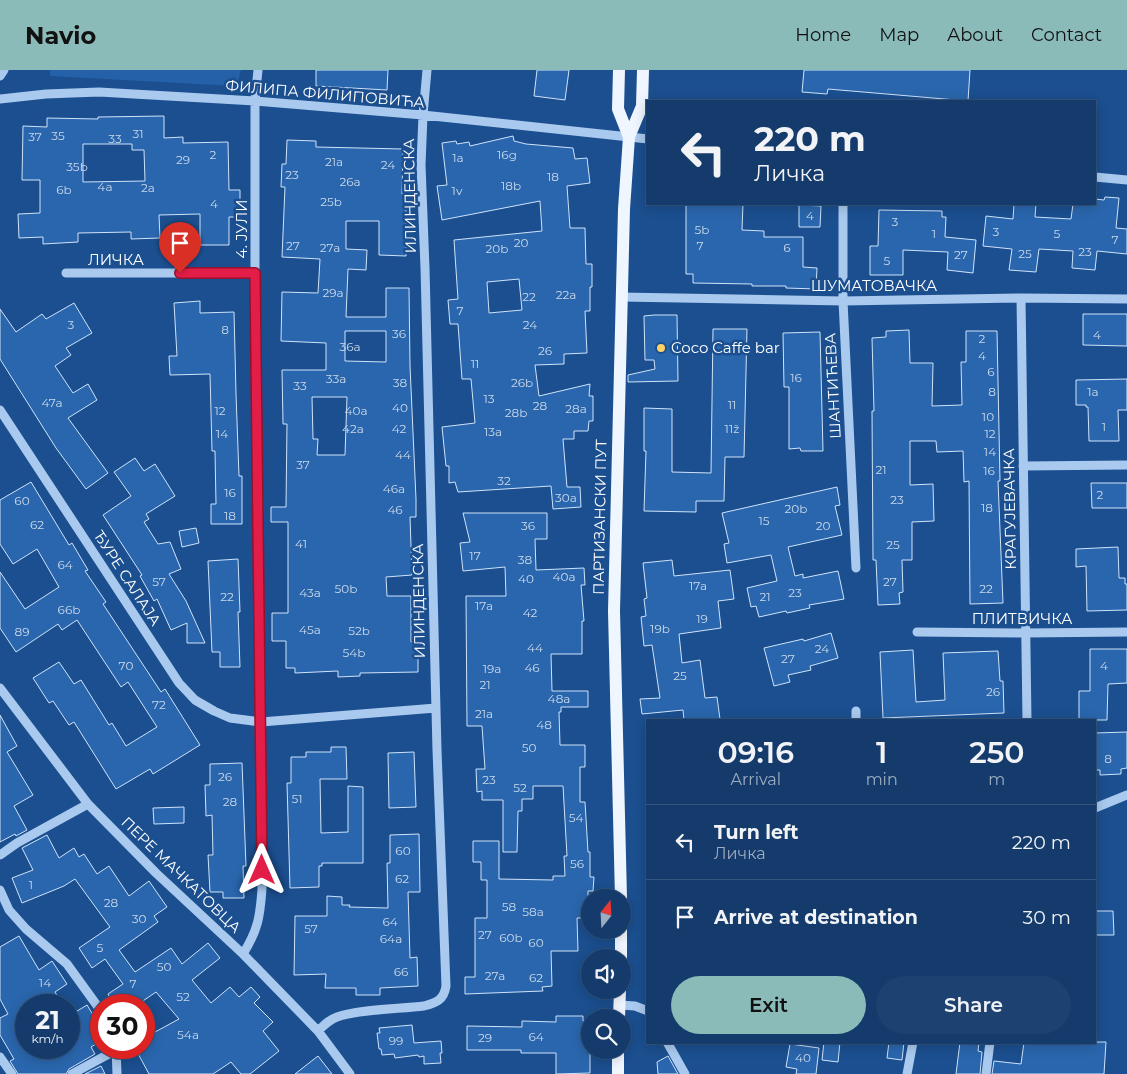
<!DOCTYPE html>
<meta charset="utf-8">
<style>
body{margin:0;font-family:Montserrat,sans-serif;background:#1d4271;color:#f1f3f6;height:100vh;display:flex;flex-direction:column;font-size:19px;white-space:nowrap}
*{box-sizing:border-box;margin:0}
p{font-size:16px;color:#9dadc1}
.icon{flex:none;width:28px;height:28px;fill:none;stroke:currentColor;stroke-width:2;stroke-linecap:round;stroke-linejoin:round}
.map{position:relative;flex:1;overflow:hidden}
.drawer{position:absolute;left:646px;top:649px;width:450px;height:325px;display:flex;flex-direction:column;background:#143b6b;border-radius:0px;box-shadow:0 2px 12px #0003,0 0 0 1px #33557e}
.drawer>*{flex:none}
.hud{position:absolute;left:646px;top:30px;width:450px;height:105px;border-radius:0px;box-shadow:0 2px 12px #0003,0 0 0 1px #33557e;background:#143b6b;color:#f1f3f6;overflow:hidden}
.needle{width:32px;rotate:18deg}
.buttons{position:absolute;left:581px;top:819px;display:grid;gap:10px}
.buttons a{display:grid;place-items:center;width:50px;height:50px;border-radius:50%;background:#143b6b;box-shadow:0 2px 12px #0003,0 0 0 1px #33557e;font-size:25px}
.speed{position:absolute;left:15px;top:924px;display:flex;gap:10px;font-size:25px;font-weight:700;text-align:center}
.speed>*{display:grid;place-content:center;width:65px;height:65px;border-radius:50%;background:#143b6b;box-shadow:0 2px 12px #0003,0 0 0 1px #33557e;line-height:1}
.speed small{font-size:12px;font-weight:400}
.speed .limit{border:8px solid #d22;background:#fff;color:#111}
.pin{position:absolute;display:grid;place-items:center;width:42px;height:42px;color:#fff;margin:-51px -21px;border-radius:50% 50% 50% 0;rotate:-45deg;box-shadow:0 0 5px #0007}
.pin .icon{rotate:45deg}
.me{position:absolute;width:55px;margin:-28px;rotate:0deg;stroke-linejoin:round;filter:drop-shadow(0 0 4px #0008)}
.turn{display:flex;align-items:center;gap:18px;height:105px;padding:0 25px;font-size:22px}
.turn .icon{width:65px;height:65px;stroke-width:2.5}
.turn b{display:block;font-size:35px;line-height:42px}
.eta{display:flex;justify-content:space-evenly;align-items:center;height:85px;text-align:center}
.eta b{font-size:30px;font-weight:600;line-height:35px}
.button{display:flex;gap:10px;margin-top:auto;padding:10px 25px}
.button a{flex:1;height:58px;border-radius:30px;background:#8bbbb9;color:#111;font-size:20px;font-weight:600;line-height:58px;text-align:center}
.button a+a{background:#1d4271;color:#f1f3f6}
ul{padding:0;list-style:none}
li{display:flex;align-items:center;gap:15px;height:75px;padding:0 25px;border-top:1px solid #33557e}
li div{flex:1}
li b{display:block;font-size:19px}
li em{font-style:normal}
header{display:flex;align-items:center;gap:30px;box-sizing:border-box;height:70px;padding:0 25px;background:#8bbbb9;color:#111}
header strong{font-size:24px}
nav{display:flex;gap:28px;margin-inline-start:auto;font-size:18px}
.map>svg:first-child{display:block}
</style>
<header>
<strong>Navio</strong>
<nav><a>Home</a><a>Map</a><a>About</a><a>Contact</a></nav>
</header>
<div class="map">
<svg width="1127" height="1004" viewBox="0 0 1127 1004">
<rect width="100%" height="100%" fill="#1b4f8f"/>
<path fill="#2461a8" d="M50,0H241L238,12L234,16L50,6Z"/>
<path fill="#2a66ad" stroke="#cfe3fa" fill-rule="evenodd" d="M316,0H388L387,20L316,16Z
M537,0H569L565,30L534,26Z
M804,0H970L968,31L828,19L827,24L802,22Z
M164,46V68L183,67V73L228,72L229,120H240V147H229V175H200V144L159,145L160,168L131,169V162L78,163V172L43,174V167L19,168L18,144L40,143V110H22L23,56L47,57V48L98,49V47ZM83,74H132V80H144L145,111L83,112Z
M513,66L514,71L526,74L573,78L575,89L587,88L590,113L567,116L570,158H585L586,194H592V217H590V241H585L587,283L564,284V294L535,295L539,326L590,314L589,326H593V351H589L588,361H574V369H563L567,417H580L581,437L553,439L551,416L458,422L455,412L449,413V396H446L442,357L475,353L471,309H462L458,254H450L448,230L458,229L454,170L542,161L540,131L442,150L437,116L447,115L442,73L456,71L457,74L469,72L470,76ZM519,209L522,240L489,243L487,212Z
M287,70L316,71V77L403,79L402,124H406V186L379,185V151H346V179L367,180L366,200L348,199L346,247H386V218H409L410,296L416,429V447H410L412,505L386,507L387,526H411V572H418V602L360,603V606L338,607V601L295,603V598H286V571H272V543H288V452H271V437H286L287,354H283L282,300H326V273L281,271L282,222L318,223L320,189L282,187L285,117H281L282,94H286ZM345,261H386V292L345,291ZM312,327H347L345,385H317L318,369H313Z
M1105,127L1119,128L1116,158L1127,159V184L1097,181L1095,200L1072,198L1073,181L1039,179L1036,202L1009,200L1012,179L983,176L986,146L1013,149L1014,134H1036L1035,147L1071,149L1073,134H1095V129L1104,130Z
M686,134H743L742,160L764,161V167H803V197L817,198L816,219L786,218V216H752V214L693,213V204H686Z
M799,135L821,136L820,157H799Z
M879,140L942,141V147H946L945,167L976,170L973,203L947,200L948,182L903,180V205H870V176H878Z
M200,231V243L234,242L236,324L239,406H242V454H211V434H216L215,381H212L210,304L170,305L169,286H177L174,233Z
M74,233L92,263L66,278L71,285L55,296L73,323L88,314L97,330L68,348L108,403L86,419L56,378L0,289V239L16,262L42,244L46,249Z
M1083,244H1127V276L1083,275Z
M654,245H677L678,311L628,312V305L655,299L654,290H645L644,246Z
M713,259H747L744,387H725L724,431H696V442L644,441L646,381H644V338L672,339V402L711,403Z
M909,260L910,293H933L932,336L962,335L961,292H966V261H997L1000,411H998L1003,533L970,534L969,411L964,412L963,381L937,382L936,371H910V415L933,414L934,451L912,452V490H902L903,522L899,523L900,534L878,535L876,490H873L872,341H874L872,268L886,267V261Z
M820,262L823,381H801L800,378L789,379V317H784L783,263Z
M1127,309V340H1118L1119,371H1089L1088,337H1086V335H1076V310Z
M135,388L144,401L155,394L175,426L146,444L149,449L144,452L158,474L170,472L181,499L169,504L186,531L205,573H187V553L171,560L157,529L154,531L140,506L142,505L103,445L131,426L114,402Z
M31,412L69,475L72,473L88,500L85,501L106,532L103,534L161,622L165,619L200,675L153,704L150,699L116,719L74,652L69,655L53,631L49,633L33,608L59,592L74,614L81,610L109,655L112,653L126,676L157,657L128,612L121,617L77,550L62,560L58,554L16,582L0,558V502L25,539L59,517L37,479L13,494L0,474V430Z
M1091,413H1127V438H1092Z
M837,417L840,435L835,436L842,465L788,477L795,506L803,504V508L838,501L844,529L809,535L810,538L787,543L786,541L759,547L756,536L751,537L747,518L777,511L771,485L727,493L724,474L729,473L722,443Z
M463,443H547V469H535L536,500L584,498L585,515H581L584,551H582V584H551L552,621H588V637H561V642H559L560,675H585V697H580V732H585L588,782H590V807H594L593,821H588V848H577L578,881H551L552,916L542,917L543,921L465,924V907H475V848H487V810H481V792H473V771H499V809L553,810V806H565L564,786H567L563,716H533V729H522V741H518L517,782H503V730H482V721L477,722L476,699H485L482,656H467L466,526H506L505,497L463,501L460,473L470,472Z
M196,458L199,473L182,477L179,461Z
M1118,477L1119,508H1125V514H1127V540L1087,541L1086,496L1076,497V479Z
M238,489L240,542H238L240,597H220V582H212L208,491Z
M672,490L674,506L730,500L734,529L718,531L721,558L679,564L682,593L700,590L705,628L717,627L720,649L684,650L683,640L642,644L640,629L660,628L652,575L644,576L641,547L646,546L644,529L647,528L643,493Z
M831,563L838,588L810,596L811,600L788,605L790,612L774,616L764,578L803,569L804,571Z
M1090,579H1127V613L1108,614L1107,650H1079V621H1090Z
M913,580L916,632L945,630L943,583L998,581L1000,611H1003L1004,643L883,648L880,582Z
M0,645L17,676L7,682L33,725L14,736L27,760L16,766L15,764L0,772Z
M1127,662V698L1121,699V704L1100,705V700H1095V663Z
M331,677H346L347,709H320L321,763L348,762V716L363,717V793H322V796H319V817L290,818L287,713H291V687H306V682H331Z
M414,682L416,737L389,738L388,683Z
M242,693L246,796H243L244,828H223V822H210L208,785H213L212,745L206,746L205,715H210V694Z
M184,737V753L154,754L153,738Z
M419,764L420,822H408L410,888L417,887L418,916L380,918V925H356V918H325L326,904L294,905L295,846H327V826L342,827V835H350L349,837L388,838L387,793H390V765Z
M47,765L59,788L74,778L79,787L84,784L97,804L109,796L129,826L149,811L167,837L154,846L158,852L119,880L135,902L171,878L182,894L208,873L220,888L192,910L211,933L230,917L239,927L251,917L260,927L254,933L273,952L263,961L279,981L250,1004H241L231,992L213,1004H149L135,978H144V968L179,949L156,922L137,935H113L108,924L123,914L105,889L92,898L79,878L110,857L75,809L64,816L22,833L12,808L33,800L22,778Z
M1095,841H1113L1114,865H1095Z
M19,866L39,900L52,891L67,914L55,922L63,935H26V978H69V946L87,935L101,958V971L91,977L95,984L69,999L66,1004H18L10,991L14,989L0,965V948L8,944L0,929V877Z
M556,946H583V951L590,950V1003L556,1004V983H521V980H467V956L522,957V951L556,952Z
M412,955L414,973L441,971L442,983H440L441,993L424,994V986L419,987L418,985L395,988L394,984L382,985L381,979H379L377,963H380L379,958Z
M824,972H840L838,992L822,990Z
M889,972H904L902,990L887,988Z
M960,972H979L978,981L982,982L980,1004H956Z
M1024,972H1106L1104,1004H992L994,991L1021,994Z
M790,974L819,978L816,1004H796L797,999L786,997Z
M318,986L332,1004H295Z
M668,986L678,1004H658L657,992Z
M101,996L105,1004H85Z"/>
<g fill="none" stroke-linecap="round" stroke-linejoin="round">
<path stroke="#a9c9ee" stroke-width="9" d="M0,6L4,0
M0,29L46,24L99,22L255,31L423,45L648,69
M1095,107L1127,110
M843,134V231L856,498
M66,203H255
M621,227L843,231L1021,228L1127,229
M1021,228L1027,650
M0,340L179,613L195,630L214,641L230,648L261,652L436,638
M1023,396L1127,395
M917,562L1026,563L1127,562
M0,618L88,734L156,803L243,884L318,961L350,1004
M856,641V650
M1095,738L1127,725
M0,785L17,773L88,734
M0,820L9,840L26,859L67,894L101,941
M243,884C258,860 260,847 262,819L255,203V31L258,0
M620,935L635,936L648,941
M318,961C324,955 329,950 337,947C358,939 400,939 424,936C436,933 444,930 446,916L437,680L425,198L421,95L423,45L427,0
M667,972L685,1004
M116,978L117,1004
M0,987L12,1004
M72,1004L116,980
M907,1004L913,972
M986,1004L990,972"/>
<path stroke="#f0f6ff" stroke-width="12" d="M619,0L618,39L629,67
M621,828L614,541L624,139L629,67L642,36L643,0
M621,888V860
M619,948L620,920
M618,1004V980"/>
</g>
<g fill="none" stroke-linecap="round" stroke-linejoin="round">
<defs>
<path id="route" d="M180,203H255L262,800"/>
</defs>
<use href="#route" stroke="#92132f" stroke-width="12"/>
<use href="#route" stroke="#e11d48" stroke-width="9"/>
</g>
<circle fill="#ffd166" stroke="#1b4f8f" stroke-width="2" cx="661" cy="278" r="5"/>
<g text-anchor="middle" stroke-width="5" stroke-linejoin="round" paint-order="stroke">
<g font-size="12" fill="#cad9ea">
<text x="138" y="68">31</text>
<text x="58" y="70">35</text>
<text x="35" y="71">37</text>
<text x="115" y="73">33</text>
<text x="213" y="89">2</text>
<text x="507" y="89">16g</text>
<text x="458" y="92">1a</text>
<text x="183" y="94">29</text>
<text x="334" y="96">21a</text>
<text x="388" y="99">24</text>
<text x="77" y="101">35b</text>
<text x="292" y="109">23</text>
<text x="553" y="111">18</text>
<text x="350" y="116">26a</text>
<text x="511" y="120">18b</text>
<text x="105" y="121">4a</text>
<text x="148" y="122">2a</text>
<text x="64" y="124">6b</text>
<text x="457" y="125">1v</text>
<text x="331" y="136">25b</text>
<text x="214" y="138">4</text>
<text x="810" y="150">4</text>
<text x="895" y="156">3</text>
<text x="702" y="164">5b</text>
<text x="996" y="166">3</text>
<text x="934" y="168">1</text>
<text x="1057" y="168">5</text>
<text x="1115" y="174">7</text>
<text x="521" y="177">20</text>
<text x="293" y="180">27</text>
<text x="700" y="180">7</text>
<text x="330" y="182">27a</text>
<text x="787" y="182">6</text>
<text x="497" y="183">20b</text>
<text x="1085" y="186">23</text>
<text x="1025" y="188">25</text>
<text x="961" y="189">27</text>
<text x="887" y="195">5</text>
<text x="333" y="227">29a</text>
<text x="566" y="229">22a</text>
<text x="529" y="231">22</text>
<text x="460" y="245">7</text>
<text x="71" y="259">3</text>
<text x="530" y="259">24</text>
<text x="225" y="264">8</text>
<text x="399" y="268">36</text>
<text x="1097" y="269">4</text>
<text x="982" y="273">2</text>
<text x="350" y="281">36a</text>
<text x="545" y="285">26</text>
<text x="982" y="290">4</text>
<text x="475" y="298">11</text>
<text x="991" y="306">6</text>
<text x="796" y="312">16</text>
<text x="336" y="313">33a</text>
<text x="400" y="317">38</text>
<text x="522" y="317">26b</text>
<text x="300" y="320">33</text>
<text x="992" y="326">8</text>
<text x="1093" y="326">1a</text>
<text x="489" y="333">13</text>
<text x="52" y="337">47a</text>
<text x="732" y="339">11</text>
<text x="540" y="340">28</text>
<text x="400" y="342">40</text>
<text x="576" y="343">28a</text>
<text x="220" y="345">12</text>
<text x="356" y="345">40a</text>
<text x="516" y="347">28b</text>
<text x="988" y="351">10</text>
<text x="1104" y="361">1</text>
<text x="353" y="363">42a</text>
<text x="399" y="363">42</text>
<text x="732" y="363">11ž</text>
<text x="493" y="366">13a</text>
<text x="222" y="368">14</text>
<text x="990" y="368">12</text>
<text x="990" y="386">14</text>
<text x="403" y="389">44</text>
<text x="303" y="399">37</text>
<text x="881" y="404">21</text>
<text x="989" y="405">16</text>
<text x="504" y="415">32</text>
<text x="394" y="423">46a</text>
<text x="230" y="427">16</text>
<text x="1100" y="429">2</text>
<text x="566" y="432">30a</text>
<text x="897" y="434">23</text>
<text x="22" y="435">60</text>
<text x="987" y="442">18</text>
<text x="796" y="443">20b</text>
<text x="395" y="444">46</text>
<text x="230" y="450">18</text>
<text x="764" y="455">15</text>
<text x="37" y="459">62</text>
<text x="528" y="460">36</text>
<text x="823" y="460">20</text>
<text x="301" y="478">41</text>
<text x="893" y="479">25</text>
<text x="475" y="490">17</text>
<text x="525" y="494">38</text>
<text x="65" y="499">64</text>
<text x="564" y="511">40a</text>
<text x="526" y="513">40</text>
<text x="159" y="516">57</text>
<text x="890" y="516">27</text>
<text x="698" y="520">17a</text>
<text x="346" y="523">50b</text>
<text x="986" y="523">22</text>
<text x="310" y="527">43a</text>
<text x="795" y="527">23</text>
<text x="227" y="531">22</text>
<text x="765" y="531">21</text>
<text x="484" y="540">17a</text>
<text x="69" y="544">66b</text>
<text x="530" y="547">42</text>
<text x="702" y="553">19</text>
<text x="660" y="563">19b</text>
<text x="310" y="564">45a</text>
<text x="359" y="565">52b</text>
<text x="22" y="566">89</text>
<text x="535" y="582">44</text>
<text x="822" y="583">24</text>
<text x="354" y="587">54b</text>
<text x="788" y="593">27</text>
<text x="126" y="600">70</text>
<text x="1104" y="600">4</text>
<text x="532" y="602">46</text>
<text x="492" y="603">19a</text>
<text x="680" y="610">25</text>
<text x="485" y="619">21</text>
<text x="993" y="626">26</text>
<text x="559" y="633">48a</text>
<text x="159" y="639">72</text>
<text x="484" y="648">21a</text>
<text x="544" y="659">48</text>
<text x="529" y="682">50</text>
<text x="1108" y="693">8</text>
<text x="225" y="711">26</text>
<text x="489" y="714">23</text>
<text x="520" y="722">52</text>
<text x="297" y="733">51</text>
<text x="230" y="736">28</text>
<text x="576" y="752">54</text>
<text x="403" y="785">60</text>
<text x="577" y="798">56</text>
<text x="402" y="813">62</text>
<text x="31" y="819">1</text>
<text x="111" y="837">28</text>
<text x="509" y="841">58</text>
<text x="533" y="846">58a</text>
<text x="139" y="853">30</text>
<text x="390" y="856">64</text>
<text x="311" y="863">57</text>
<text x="485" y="869">27</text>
<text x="511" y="872">60b</text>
<text x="391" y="873">64a</text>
<text x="536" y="877">60</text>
<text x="100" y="882">5</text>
<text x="164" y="901">50</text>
<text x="401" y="906">66</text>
<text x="495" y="910">27a</text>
<text x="536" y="912">62</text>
<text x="45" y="917">14</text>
<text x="133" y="918">7</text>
<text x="183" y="931">52</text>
<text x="188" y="969">54a</text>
<text x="536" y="971">64</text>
<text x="485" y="972">29</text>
<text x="396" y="975">99</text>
<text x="803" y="992">40</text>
</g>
<g font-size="15" fill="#fff" stroke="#1b4f8f">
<text transform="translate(325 24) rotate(5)" y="5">ФИЛИПА ФИЛИПОВИЋА</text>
<text transform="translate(410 126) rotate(-91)" y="5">ИЛИНДЕНСКА</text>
<text transform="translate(242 159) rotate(-90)" y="5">4. ЈУЛИ</text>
<text x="116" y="195">ЛИЧКА</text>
<text x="874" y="221">ШУМАТОВАЧКА</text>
<text transform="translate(833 316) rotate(-93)" y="5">ШАНТИЋЕВА</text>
<text transform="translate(1010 439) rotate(-91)" y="5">КРАГУЈЕВАЧКА</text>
<text transform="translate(600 447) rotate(-89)" y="5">ПАРТИЗАНСКИ ПУТ</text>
<text transform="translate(127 508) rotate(57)" y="5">ЂУРЕ САЛАЈА</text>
<text transform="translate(419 531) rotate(-91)" y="5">ИЛИНДЕНСКА</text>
<text x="1022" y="554">ПЛИТВИЧКА</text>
<text transform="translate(181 805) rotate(44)" y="5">ПЕРЕ МАЧКАТОВЦА</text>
</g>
<g font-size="15" fill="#fff" stroke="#1b4f8f" text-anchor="start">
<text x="671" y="283">Coco Caffe bar</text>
</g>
</g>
</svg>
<div class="buttons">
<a><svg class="needle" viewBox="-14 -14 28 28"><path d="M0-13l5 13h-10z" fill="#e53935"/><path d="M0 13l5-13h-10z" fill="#9dadc1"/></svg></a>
<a><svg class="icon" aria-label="sound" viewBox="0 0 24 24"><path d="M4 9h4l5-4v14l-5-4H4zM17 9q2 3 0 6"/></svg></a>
<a><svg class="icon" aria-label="search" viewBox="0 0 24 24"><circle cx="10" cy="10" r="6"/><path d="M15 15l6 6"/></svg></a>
</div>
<div class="speed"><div>21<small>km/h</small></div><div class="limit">30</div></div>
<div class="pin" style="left:180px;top:203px;background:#d93025"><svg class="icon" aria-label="arrive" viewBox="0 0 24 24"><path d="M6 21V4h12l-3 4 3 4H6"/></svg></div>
<svg class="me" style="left:262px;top:800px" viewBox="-20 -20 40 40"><path d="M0-17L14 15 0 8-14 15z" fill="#e11d48" stroke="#fff" stroke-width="4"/></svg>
<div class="hud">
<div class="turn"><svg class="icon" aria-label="left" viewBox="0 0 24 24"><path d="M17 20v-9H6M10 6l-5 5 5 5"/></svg><div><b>220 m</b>Личка</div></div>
</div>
<section class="drawer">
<div class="eta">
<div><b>09:16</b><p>Arrival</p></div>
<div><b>1</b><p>min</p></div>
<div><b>250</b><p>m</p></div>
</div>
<ul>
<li><svg class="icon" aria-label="left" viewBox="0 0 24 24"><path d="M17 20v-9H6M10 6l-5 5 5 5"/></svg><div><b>Turn left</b><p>Личка</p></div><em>220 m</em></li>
<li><svg class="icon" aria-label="arrive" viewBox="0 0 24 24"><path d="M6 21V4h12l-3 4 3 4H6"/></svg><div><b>Arrive at destination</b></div><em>30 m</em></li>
</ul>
<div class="button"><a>Exit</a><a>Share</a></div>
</section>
</div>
